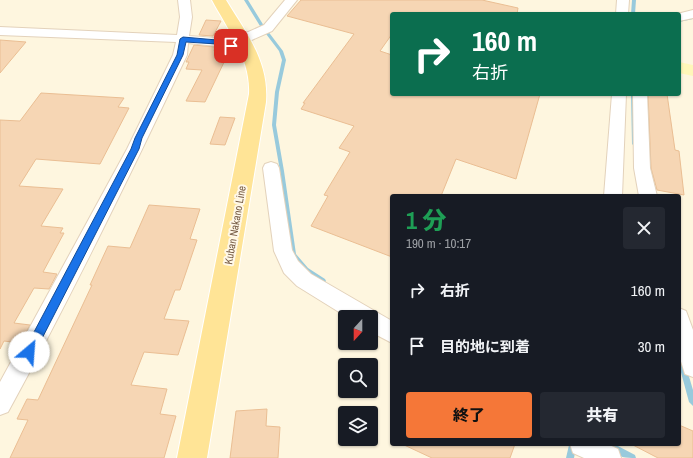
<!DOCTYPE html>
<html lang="ja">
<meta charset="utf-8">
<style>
body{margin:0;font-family:"Archivo Narrow","Noto Sans JP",sans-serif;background:#242831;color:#f1f3f6;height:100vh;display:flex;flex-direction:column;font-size:15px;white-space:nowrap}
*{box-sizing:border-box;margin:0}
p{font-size:13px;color:#9ea1a6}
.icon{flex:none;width:22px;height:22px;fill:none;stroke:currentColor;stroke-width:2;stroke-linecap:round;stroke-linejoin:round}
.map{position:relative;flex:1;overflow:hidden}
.sheet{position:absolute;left:390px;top:194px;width:291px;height:252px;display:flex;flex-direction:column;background:#171b24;border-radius:4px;box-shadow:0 1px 3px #0004}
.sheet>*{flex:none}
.banner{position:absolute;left:390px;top:12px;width:291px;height:84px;border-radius:4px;box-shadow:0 1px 3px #0004;background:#0b6e4f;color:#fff;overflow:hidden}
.needle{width:26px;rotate:201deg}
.fabs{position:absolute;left:338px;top:310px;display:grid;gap:8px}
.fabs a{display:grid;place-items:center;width:40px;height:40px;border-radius:4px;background:#171b24;box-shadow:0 1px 3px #0004;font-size:20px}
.pin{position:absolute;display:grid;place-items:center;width:34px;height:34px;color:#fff;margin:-17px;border-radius:8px;box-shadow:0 2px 6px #0006}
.me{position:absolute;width:44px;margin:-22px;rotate:27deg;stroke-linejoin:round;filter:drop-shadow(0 0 3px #0008)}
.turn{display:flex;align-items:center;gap:14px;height:84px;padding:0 16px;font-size:18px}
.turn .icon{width:52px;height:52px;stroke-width:2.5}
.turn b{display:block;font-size:28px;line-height:34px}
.round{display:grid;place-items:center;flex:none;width:42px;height:42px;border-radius:4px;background:#242831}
.headline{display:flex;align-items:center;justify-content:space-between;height:68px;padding:0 16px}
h1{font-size:24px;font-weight:800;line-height:30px;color:#1e9e55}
.action{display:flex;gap:8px;margin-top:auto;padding:8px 16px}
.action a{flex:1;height:46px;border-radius:4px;background:#f57738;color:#111;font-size:16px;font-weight:800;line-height:46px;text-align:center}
.action a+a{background:#242831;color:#f1f3f6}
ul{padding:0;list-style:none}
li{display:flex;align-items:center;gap:12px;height:56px;padding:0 16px}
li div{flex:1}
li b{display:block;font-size:15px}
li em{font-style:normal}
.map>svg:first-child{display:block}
</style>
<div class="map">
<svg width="693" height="458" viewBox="0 0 693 458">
<rect width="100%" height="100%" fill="#fef6df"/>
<path fill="#fff7b9" d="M679,62L693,65V76L679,73Z"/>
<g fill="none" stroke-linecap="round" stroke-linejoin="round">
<path fill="#98cadc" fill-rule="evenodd" d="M244,0H248L264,26L283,51L286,60L279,92L276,125L284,171L296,254L308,268L325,279L326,281L325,283L323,284L304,272L290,255L280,171L272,125L275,92L282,60L279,51L260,26Z
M632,0H636L635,14H631Z
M693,17V19L679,22V20Z
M631,94H635L636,144L634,146L632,144Z
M679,350L681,351L682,353L693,390V406L689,402L679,365Z
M572,444L575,445L576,448L574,458H566L569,445Z
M616,445L635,455L636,458C626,458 618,458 612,449L613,446Z"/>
</g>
<path fill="#f6d6b4" stroke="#eabe93" d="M301,0H482L518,8L517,14H392V34L380,51L392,55V94H540L516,179L456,159L441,196H392V257L311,226L328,196L324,195L350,152L339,148L354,126L301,109L305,103H303L354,34L287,16Z
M206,20L221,21L213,36L199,35Z
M0,40L26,42L0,73Z
M194,45L215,47L214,51L221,52L219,56L226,58L205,102L186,101L202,70L186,69L189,62H186Z
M41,93L124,98L118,107L129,108L100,164L36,159L19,186L63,189L41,226L63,228L60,233H64L43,272L57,274L49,289L34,288L14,323L30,325L20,343L4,341L0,349V120L20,121Z
M648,94H667L675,150L679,151L684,195L657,190L651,168Z
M220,117L235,118L225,145L210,144Z
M149,205L200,209L190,239L197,240L180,290H175L164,319L189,321L178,355L144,352L131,385L167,389L160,414L176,416L164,458H10L28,420L17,419L27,399L38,400L92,285H90L108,246L130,248Z
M267,409L266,426L280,427L278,458H230L236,411Z
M679,425L693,431V458H658L631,444H679Z
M402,444H515L510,458H432Z"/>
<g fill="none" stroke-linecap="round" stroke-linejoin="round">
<defs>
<path id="minor" d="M178,0H190L192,17L189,36L217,38L252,48L253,51L252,54L247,55L216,46L188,43L187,55C130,176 72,295 8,412L0,415V382L127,149L173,55L176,42L0,35V27L177,35L180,17Z
M285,0H297L272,31L245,43H237L235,40L237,37L264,25Z
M617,0H629L628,14H616Z
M693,10V18L679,21V14H677Z
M612,94H626L622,196H604Z
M633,94H647L650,168L657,196H639L634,168Z
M271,162L277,164L279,168L292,250L298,261L311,274L392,321V343L371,332V317H347L297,286L284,273L274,251L263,168L265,164Z
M679,308L686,311L693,330V377L685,374L679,355Z
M570,444H607L618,449L621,458H584L573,453Z"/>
<path id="major" d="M212,0H226C246,33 269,61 266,102L207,458H177L249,94C251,59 228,30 212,0Z"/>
</defs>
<use href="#minor" stroke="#e3d2bb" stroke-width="2"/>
<use href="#major" stroke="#fff" stroke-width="2"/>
<use href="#minor" fill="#fff" fill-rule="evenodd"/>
<use href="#major" fill="#ffe496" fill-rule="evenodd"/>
</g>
<path fill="#1a73e8" stroke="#114b97" d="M183,37L217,40L235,46L231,48L217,44L186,42L183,55L142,138L139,149L33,356L29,358L25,356L23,352L25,349L131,149L135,138L177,55L180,39Z"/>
<g text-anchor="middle" stroke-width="4" stroke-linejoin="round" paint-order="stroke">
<g font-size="11" fill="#775c45" stroke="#fff8e8">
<text transform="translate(235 225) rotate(-80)" y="4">Kuban Nakano Line</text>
</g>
</g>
</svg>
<div class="fabs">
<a><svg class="needle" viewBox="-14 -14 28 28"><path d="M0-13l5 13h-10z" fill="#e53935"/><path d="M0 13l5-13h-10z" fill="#9ea1a6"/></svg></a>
<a><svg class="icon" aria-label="search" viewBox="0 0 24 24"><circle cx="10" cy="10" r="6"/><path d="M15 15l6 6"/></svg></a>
<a><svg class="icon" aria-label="layers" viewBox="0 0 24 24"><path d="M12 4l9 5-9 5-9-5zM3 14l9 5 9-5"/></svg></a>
</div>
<div class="pin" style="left:231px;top:46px;background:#d93025"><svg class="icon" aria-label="arrive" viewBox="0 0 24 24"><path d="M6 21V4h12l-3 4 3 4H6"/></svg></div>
<svg class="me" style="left:29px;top:352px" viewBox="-20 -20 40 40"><circle r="19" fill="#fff"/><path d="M0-13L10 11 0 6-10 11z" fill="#1a73e8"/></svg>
<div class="banner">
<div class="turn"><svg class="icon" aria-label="right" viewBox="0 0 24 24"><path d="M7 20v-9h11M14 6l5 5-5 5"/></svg><div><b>160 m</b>右折</div></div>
</div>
<section class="sheet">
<div class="headline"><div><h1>1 分</h1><p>190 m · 10:17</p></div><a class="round"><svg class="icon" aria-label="close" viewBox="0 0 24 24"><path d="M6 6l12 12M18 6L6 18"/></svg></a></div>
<ul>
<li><svg class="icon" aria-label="right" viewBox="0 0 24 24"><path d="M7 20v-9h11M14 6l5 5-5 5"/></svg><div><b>右折</b></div><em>160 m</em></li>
<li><svg class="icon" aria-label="arrive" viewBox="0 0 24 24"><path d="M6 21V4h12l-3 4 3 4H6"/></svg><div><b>目的地に到着</b></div><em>30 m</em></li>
</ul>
<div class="action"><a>終了</a><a>共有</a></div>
</section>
</div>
